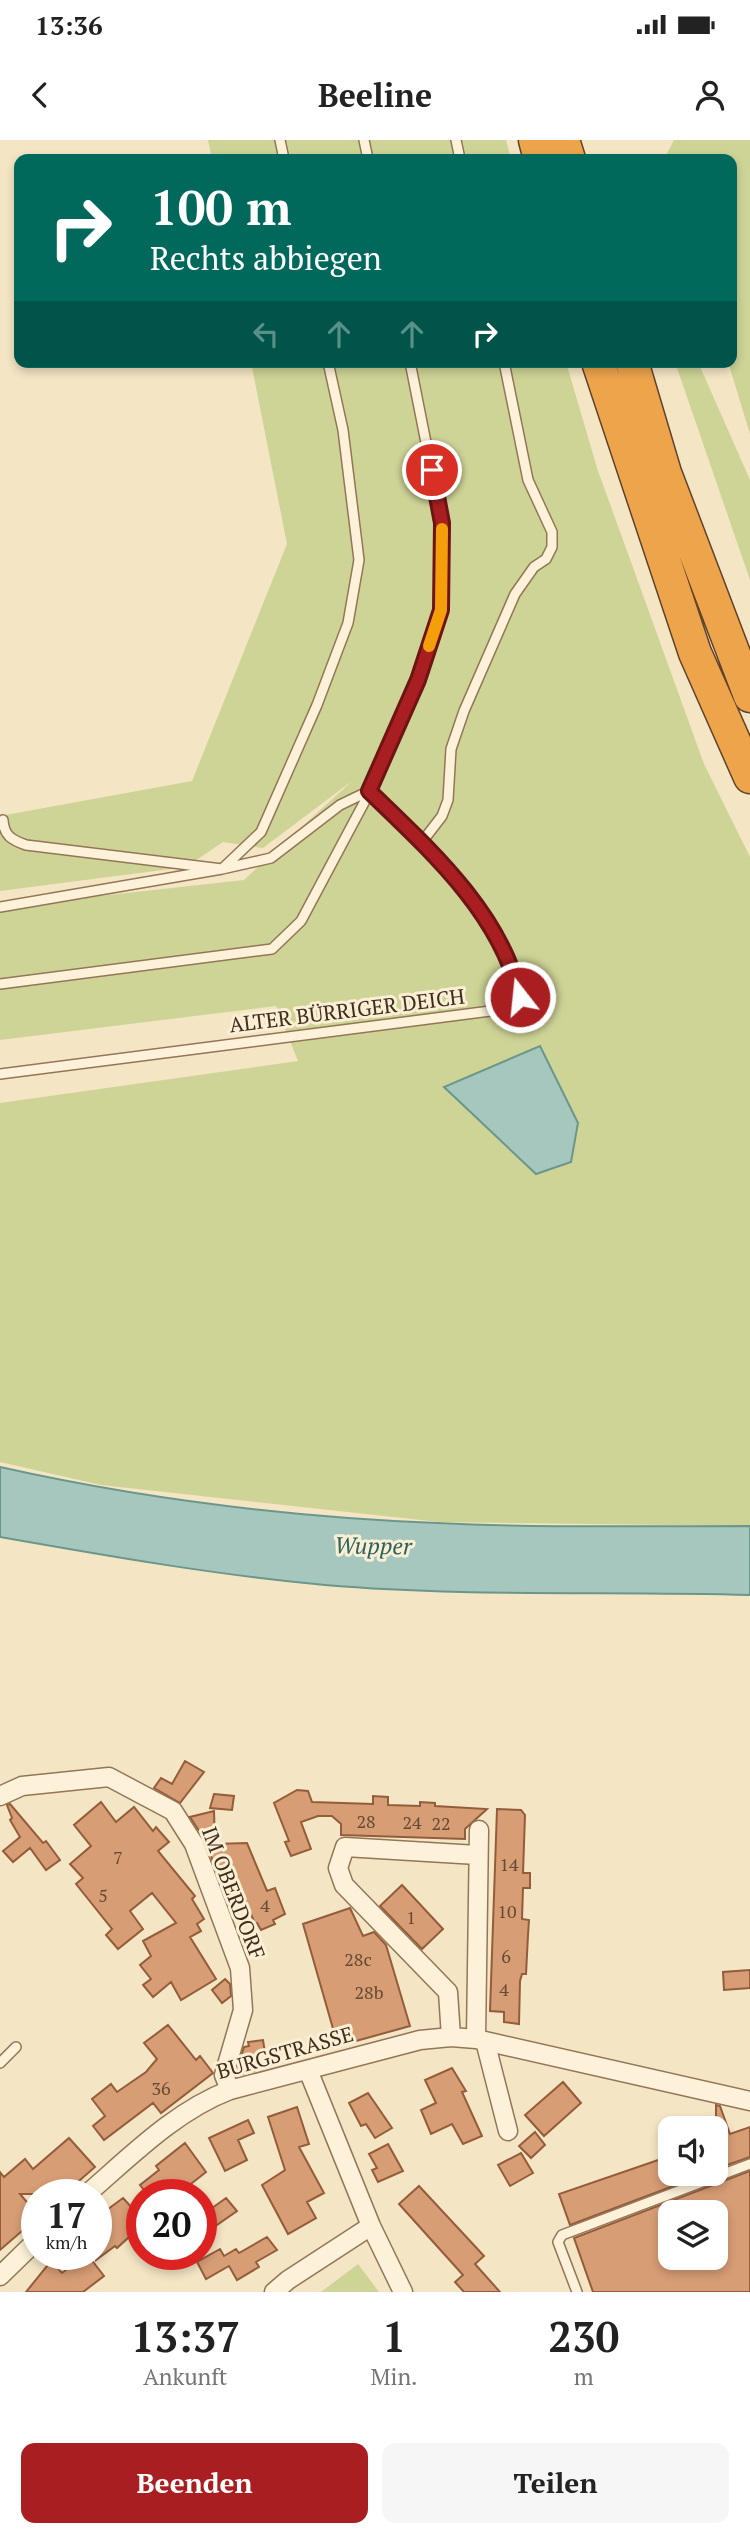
<!DOCTYPE html>
<html lang="de">
<meta charset="utf-8">
<style>
body{margin:0;font-family:"PT Serif",serif;background:#f6f6f6;color:#222;height:100vh;display:flex;flex-direction:column;font-size:26px;white-space:nowrap}
*{box-sizing:border-box;margin:0}
p{font-size:23px;color:#767676}
.icon{flex:none;width:38px;height:38px;fill:none;stroke:currentColor;stroke-width:2;stroke-linecap:round;stroke-linejoin:round}
.map{position:relative;height:2152px;overflow:hidden}
.details{display:flex;flex-direction:column;background:#fff;flex:1}
.details>*{flex:none}
.top-card{position:absolute;left:14px;top:14px;width:723px;height:214px;border-radius:14px;box-shadow:0 4px 10px #0003;background:#00695c;color:#fff;overflow:hidden}
.tools{position:absolute;left:658px;top:1976px;display:grid;gap:14px}
.tools a{display:grid;place-items:center;width:70px;height:70px;border-radius:14px;background:#fff;box-shadow:0 4px 10px #0003;font-size:35px}
.speed{position:absolute;left:21px;top:2039px;display:flex;gap:14px;font-size:35px;font-weight:700;text-align:center}
.speed>*{display:grid;place-content:center;width:91px;height:91px;border-radius:50%;background:#fff;box-shadow:0 4px 10px #0003;line-height:1}
.speed small{font-size:18px;font-weight:400}
.speed .limit{border:10px solid #d22;background:#fff;color:#111}
.pin{position:absolute;display:grid;place-items:center;width:60px;height:60px;color:#fff;margin:-30px;border:4px solid #fff;border-radius:50%;box-shadow:0 2px 7px #0007}
.me{position:absolute;width:77px;margin:-38px;rotate:344deg;stroke-linejoin:round;filter:drop-shadow(0 0 5px #0008)}
.turn{display:flex;align-items:center;gap:24px;height:147px;padding:0 21px;font-size:32px}
.turn .icon{width:91px;height:91px;stroke-width:2.5}
.turn b{display:block;font-size:49px;line-height:60px}
.lanes{display:flex;align-items:center;height:66px;padding:0 21px;background:#0003;justify-content:center;gap:35px;direction:ltr}
.lanes .off{opacity:.35}
.eta{display:flex;justify-content:space-evenly;align-items:center;height:119px;text-align:center}
.eta b{font-size:42px;font-weight:700;line-height:49px}
.button{display:flex;gap:14px;margin-top:auto;padding:14px 21px}
.button a{flex:1;height:80px;border-radius:14px;background:#a91f21;color:#fff;font-size:28px;font-weight:700;line-height:80px;text-align:center}
.button a+a{background:#f6f6f6;color:#222}
.status{display:flex;justify-content:space-between;align-items:center;height:49px;padding:0 35px;background:#fff;direction:ltr}
.status svg{height:19px;fill:currentColor}
header{display:flex;justify-content:space-between;align-items:center;height:91px;padding:0 21px;background:#fff;font-size:32px;font-weight:700}
.map>svg:first-child{display:block}
</style>
<div class="status"><b>13:36</b><svg viewBox="0 0 49 12"><path d="M0 12V9h3v3zM5 12V6h3v6zM10 12V3h3v9zM15 12V0h3v12zM26 1h20v11H26zM47 4h2v5h-2z"/></svg></div>
<header><svg class="icon" aria-label="back" viewBox="0 0 24 24"><path d="M15 5l-7 7 7 7"/></svg>Beeline<svg class="icon" aria-label="person" viewBox="0 0 24 24"><circle cx="12" cy="8" r="4"/><path d="M4 21q1-7 8-7t8 7"/></svg></header>
<div class="map">
<svg width="750" height="2152" viewBox="0 0 750 2152">
<rect width="100%" height="100%" fill="#f4e5c4"/>
<path fill="#ced496" d="M208,0H506L511,19H212Z
M674,0H750V294L728,222H732V19H667L666,15Z
M251,222H566L597,328L704,624L750,717V1386L439,1382L101,1345L0,1322V963L298,921L276,866L0,900V767L244,740L352,641L263,708L223,702L186,727L0,751V676L192,641L287,404Z
M675,222H698L750,340V440Z
M358,2124L379,2152H321Z"/>
<path fill="#a6c7bd" stroke="#6b978b" stroke-width="2" d="M540,906L578,983L571,1022L536,1034L444,947Z
M0,1327C143,1359 290,1377 437,1383C541,1388 646,1386 750,1386V1455C609,1451 466,1457 325,1445C216,1435 108,1416 0,1397Z"/>
<path fill="#d79d75" stroke="#945c3a" stroke-width="2" fill-rule="evenodd" d="M185,1621L204,1632L180,1663L154,1648L161,1638L172,1644Z
M297,1650L308,1651L312,1662L373,1664V1656L388,1657V1665L420,1666V1662L435,1663V1666L487,1669L465,1689V1699L341,1695V1684L332,1676H318L301,1682L311,1709L291,1716L285,1702L289,1701L274,1663Z
M214,1654L234,1656L232,1670L210,1668Z
M101,1662L116,1682L134,1667L153,1691L156,1687L169,1702L158,1711L195,1756L192,1759L204,1779L197,1784L201,1791L190,1797L216,1839L181,1860L171,1842L153,1857L143,1845L151,1839L140,1825L151,1816L143,1801L176,1783L152,1753L130,1771L143,1789L118,1809L106,1795L112,1789L76,1744L83,1738L70,1724L91,1706L74,1685Z
M10,1664L43,1703L46,1701L60,1720L46,1730L30,1708L13,1722L3,1711L20,1697L10,1680L12,1678L7,1665Z
M497,1669L521,1670L525,1675L523,1733H530V1748H523L522,1779L529,1780L528,1795L526,1834H522L520,1841L519,1884L504,1882V1872L490,1871Z
M214,1671L215,1704L247,1703L267,1751L275,1748L285,1774L273,1780L275,1784L261,1790L257,1783L255,1784L242,1752L231,1756L219,1729L216,1730L205,1700L190,1677Z
M402,1745L443,1789L422,1809L380,1766Z
M350,1768L363,1796L374,1792L386,1805L410,1886L338,1906L303,1784Z
M750,1830V1848L724,1850L723,1832Z
M225,1839L230,1844L231,1856L222,1863L212,1850Z
M168,1885L196,1920L200,1916L213,1933L161,1973L153,1963L104,2000L93,1986L105,1976L92,1959L111,1944L117,1952L146,1932L157,1919L144,1903Z
M263,1900L265,1913L256,1914L258,1924L253,1926L255,1931L240,1934L238,1926L244,1907L249,1906L248,1902Z
M452,1928L466,1951L462,1952L482,1996L463,2004L452,1984L431,1994L421,1970L436,1963L425,1940Z
M563,1942L581,1963L544,1996L525,1975Z
M368,1953L392,1988L375,1998L366,1984L361,1986L349,1963Z
M716,1965L720,1966L730,1994L750,1987V2017L716,2029Z
M297,1967L309,2004L299,2007L324,2053L307,2062L316,2078L288,2094L262,2045L285,2030L268,1977Z
M248,1980L254,1993L238,2000L247,2020L225,2031L209,1998Z
M535,1992L545,2005L531,2018L519,2006Z
M69,1998L95,2027L64,2054H20L37,2074V2078L0,2110V2032L4,2037L25,2019L33,2029Z
M185,2003L206,2032L178,2054H147L140,2045L159,2030L156,2026Z
M388,2004L403,2031L378,2042L372,2030L377,2028L369,2014Z
M521,2013L533,2033L510,2046L498,2025Z
M670,2016V2034H705L570,2085L559,2054Z
M750,2031V2152H593L574,2098ZM670,2072H716V2118H670Z
M419,2046L484,2116L475,2124L500,2152H464L455,2142L463,2135L399,2064Z
M123,2058L133,2069L142,2062V2085L117,2108L115,2106L96,2120V2078Z
M226,2058L237,2071L201,2096V2076Z
M267,2097L277,2110L256,2122L259,2127L237,2140L229,2126L206,2139L197,2122L220,2109L224,2116L236,2109L239,2113Z
M87,2114L104,2136L83,2152H26L51,2121L62,2133Z"/>
<g fill="none" stroke-linecap="round" stroke-linejoin="round">
<defs>
<path id="service" d="M280,0L284,19
M364,0L368,19
M456,0L460,19
M422,702L442,676L448,660L451,609L464,571L515,454L534,427L546,419L552,407V392L528,340L504,222
M0,767L222,729L261,692L317,565L348,483L359,420L343,290L328,222
M0,844L272,809L301,781L366,659L418,540L441,470L442,383L410,222
M0,934L506,869L520,857C501,773 429,708 369,651L340,665L271,718L222,729L26,705C12,700 4,696 3,680
M0,1923L16,1907
M577,2152L558,2102L562,2095L750,2024"/>
<path id="minor" d="M0,1656L22,1646L109,1637L173,1671L194,1704L240,1828L243,1870L224,1935L230,1950
M451,1897L448,1852L344,1745L338,1728L345,1707L477,1715
M476,1899L479,1690
M485,1901L508,1991
M308,1930L371,2086L403,2152
M87,2054C131,2016 175,1971 230,1950L420,1900L451,1897L476,1899L750,1961
M0,2136L37,2100
M274,2152L288,2140L371,2086"/>
<path id="motorway" d="M535,0L540,19
M563,0L569,19
M598,222L695,513L750,637
M632,222L665,333L750,556"/>
</defs>
<use href="#service" stroke="#927657" stroke-width="12"/>
<use href="#minor" stroke="#927657" stroke-width="21"/>
<use href="#motorway" stroke="#5f432c" stroke-width="35"/>
<use href="#service" stroke="#fdf2d9" stroke-width="9"/>
<use href="#minor" stroke="#fdf2d9" stroke-width="18"/>
<use href="#motorway" stroke="#eda44b" stroke-width="32"/>
</g>
<g fill="none" stroke-linecap="round" stroke-linejoin="round">
<defs>
<path id="route" d="M432,330L442,383L441,470L418,540L369,651C429,709 501,773 520,857"/>
</defs>
<use href="#route" stroke="#6e1415" stroke-width="18"/>
<use href="#route" stroke="#a91f21" stroke-width="12"/>
<path stroke="#f59e0b" stroke-width="12" d="M429,506L441,470L442,389"/>
</g>
<g text-anchor="middle" stroke-width="6" stroke-linejoin="round" paint-order="stroke">
<g font-size="18" fill="#664a33">
<text x="366" y="1688">28</text>
<text x="412" y="1689">24</text>
<text x="441" y="1690">22</text>
<text x="118" y="1724">7</text>
<text x="509" y="1731">14</text>
<text x="103" y="1762">5</text>
<text x="265" y="1772">4</text>
<text x="507" y="1778">10</text>
<text x="411" y="1784">1</text>
<text x="506" y="1823">6</text>
<text x="358" y="1826">28c</text>
<text x="504" y="1856">4</text>
<text x="369" y="1859">28b</text>
<text x="161" y="1955">36</text>
</g>
<g font-size="21" fill="#402e1d" stroke="#faefd5">
<text transform="translate(347 871) rotate(-7)" y="7">ALTER BÜRRIGER DEICH</text>
<text transform="translate(233 1753) rotate(69)" y="7">IM OBERDORF</text>
<text transform="translate(285 1913) rotate(-16)" y="7">BURGSTRASSE</text>
</g>
<g font-size="23" font-style="italic" fill="#2a625d" stroke="#faefd5">
<text transform="translate(373 1406) rotate(1)" y="8">Wupper</text>
</g>
</g>
</svg>
<div class="tools">
<a><svg class="icon" aria-label="sound" viewBox="0 0 24 24"><path d="M4 9h4l5-4v14l-5-4H4zM17 9q2 3 0 6"/></svg></a>
<a><svg class="icon" aria-label="layers" viewBox="0 0 24 24"><path d="M12 4l9 5-9 5-9-5zM3 14l9 5 9-5"/></svg></a>
</div>
<div class="speed"><div>17<small>km/h</small></div><div class="limit">20</div></div>
<div class="pin" style="left:432px;top:330px;background:#d93025"><svg class="icon" aria-label="arrive" viewBox="0 0 24 24"><path d="M6 21V4h12l-3 4 3 4H6"/></svg></div>
<svg class="me" style="left:520px;top:857px" viewBox="-20 -20 40 40"><circle r="17" fill="#a91f21" stroke="#fff" stroke-width="3"/><path d="M0-11L8 9 0 5-8 9z" fill="#fff"/></svg>
<div class="top-card">
<div class="turn"><svg class="icon" aria-label="right" viewBox="0 0 24 24"><path d="M7 20v-9h11M14 6l5 5-5 5"/></svg><div><b>100 m</b>Rechts abbiegen</div></div>
<div class="lanes"><svg class="icon off" aria-label="left" viewBox="0 0 24 24"><path d="M17 20v-9H6M10 6l-5 5 5 5"/></svg><svg class="icon off" aria-label="ahead" viewBox="0 0 24 24"><path d="M12 20V5M6 11l6-6 6 6"/></svg><svg class="icon off" aria-label="ahead" viewBox="0 0 24 24"><path d="M12 20V5M6 11l6-6 6 6"/></svg><svg class="icon" aria-label="right" viewBox="0 0 24 24"><path d="M7 20v-9h11M14 6l5 5-5 5"/></svg></div>
</div>
</div>
<section class="details">
<div class="eta">
<div><b>13:37</b><p>Ankunft</p></div>
<div><b>1</b><p>Min.</p></div>
<div><b>230</b><p>m</p></div>
</div>
<div class="button"><a>Beenden</a><a>Teilen</a></div>
</section>
